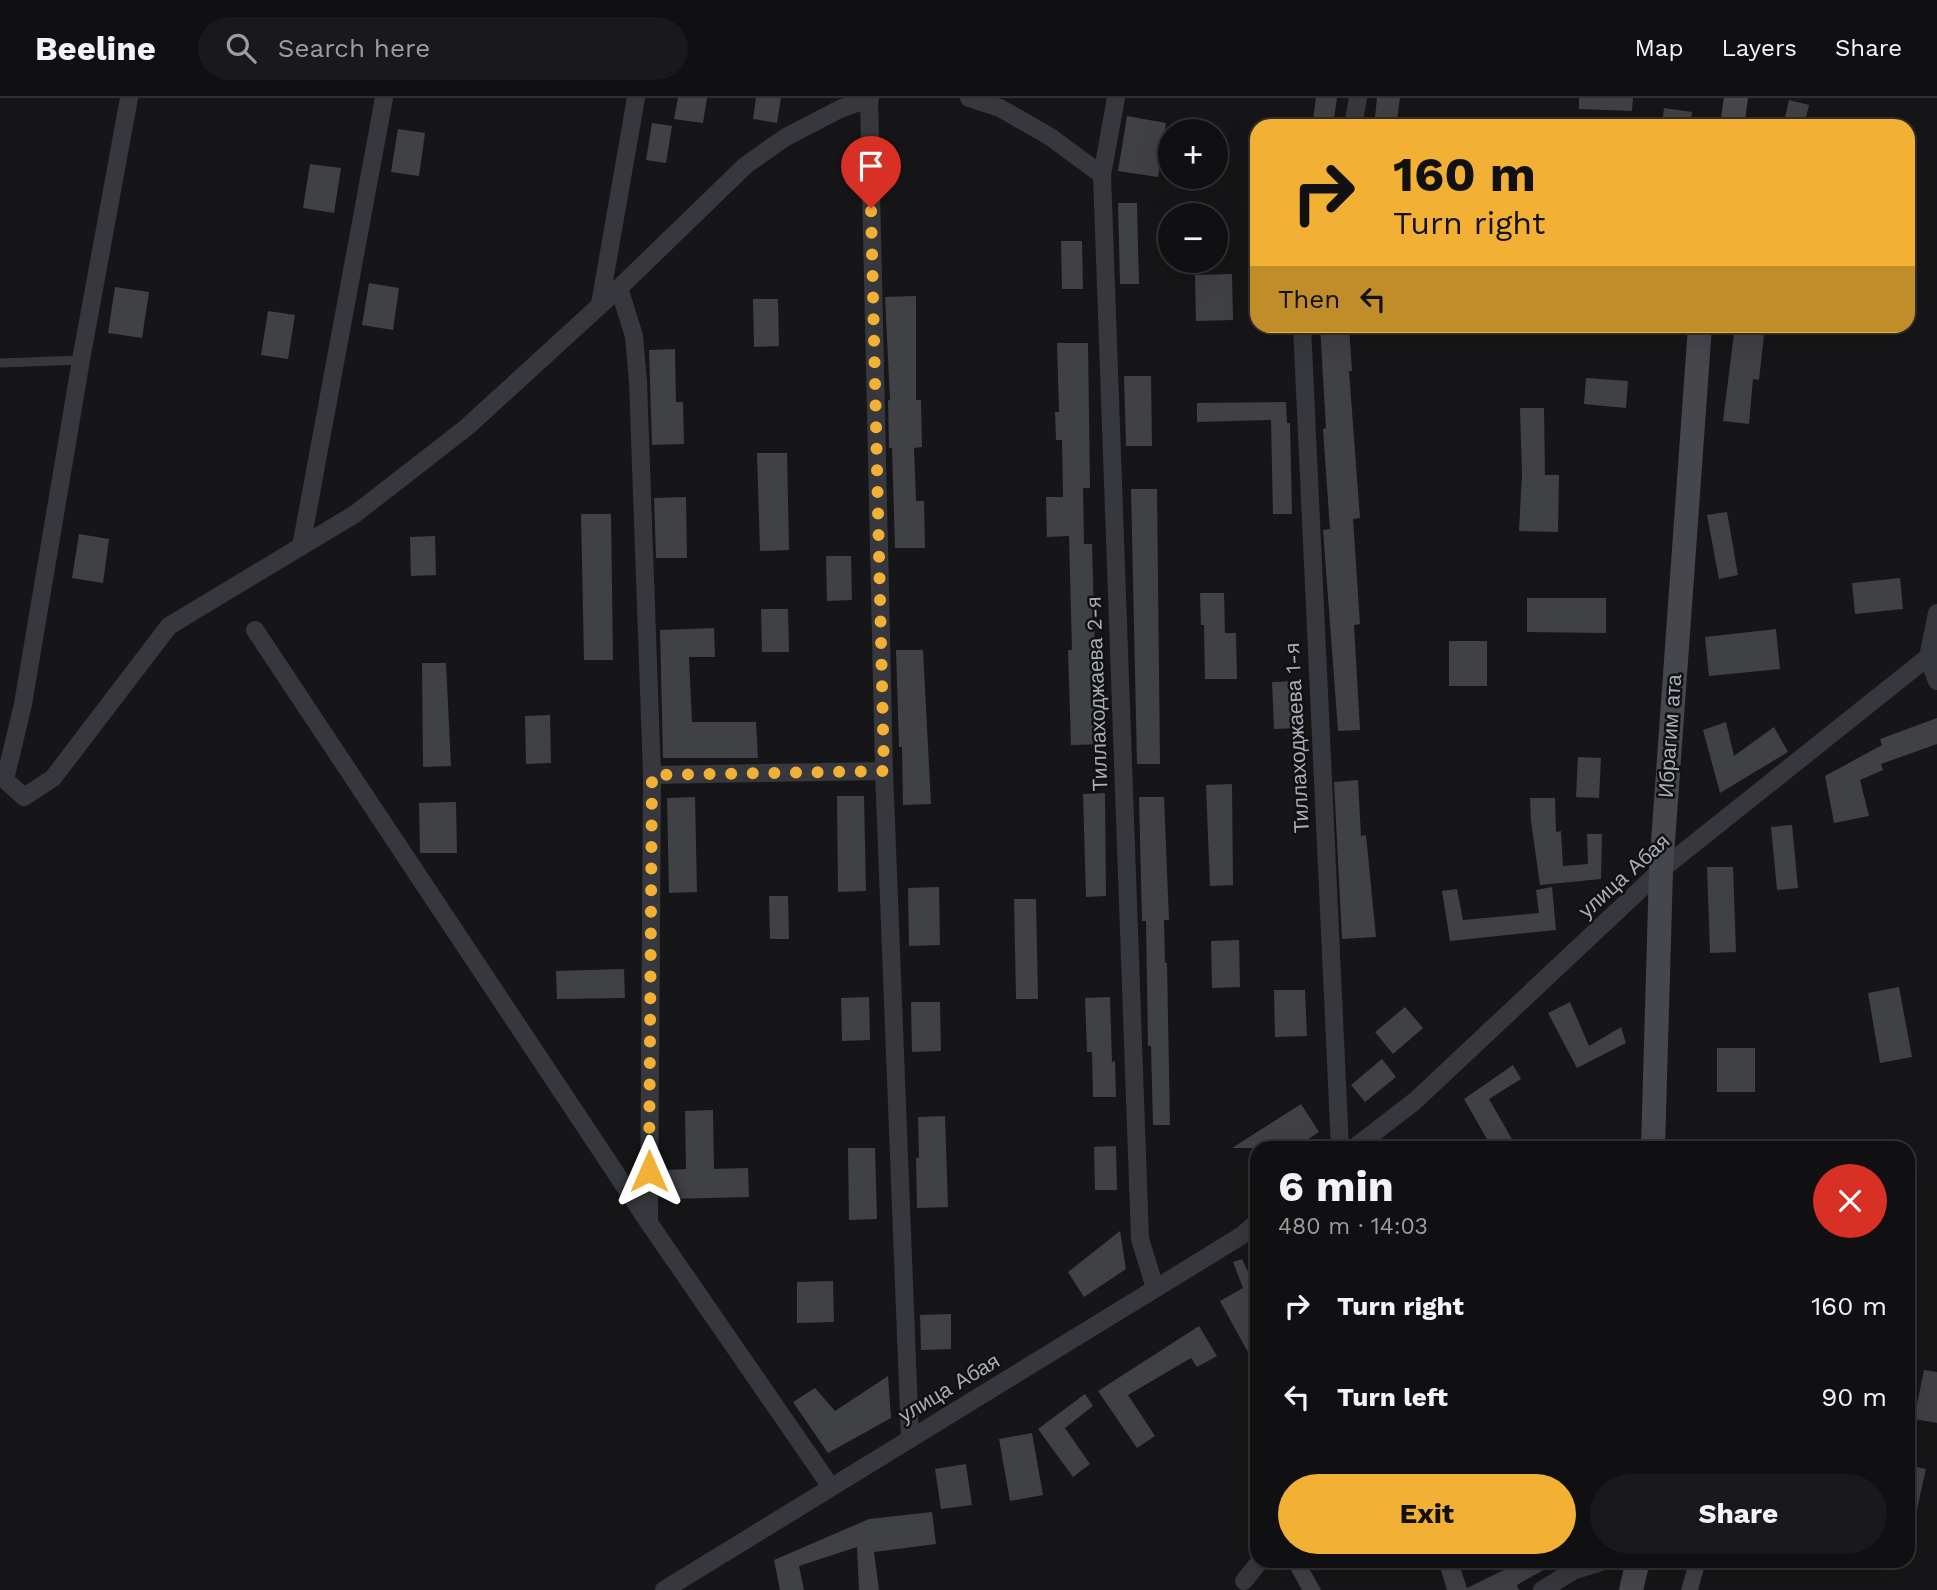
<!DOCTYPE html>
<meta charset="utf-8">
<style>
body{margin:0;font-family:"Work Sans",sans-serif;background:#19191b;color:#f1f3f6;height:100vh;display:flex;flex-direction:column;font-size:26px;white-space:nowrap}
*{box-sizing:border-box;margin:0}
p{font-size:23px;color:#9c9d9f}
.icon{flex:none;width:38px;height:38px;fill:none;stroke:currentColor;stroke-width:2;stroke-linecap:round;stroke-linejoin:round}
.map{position:relative;flex:1;overflow:hidden}
.panel{position:absolute;left:1250px;top:1043px;width:665px;height:427px;display:flex;flex-direction:column;background:#101012;border-radius:21px;box-shadow:0 7px 28px #0002,0 0 0 2px #303032}
.panel>*{flex:none}
.guide{position:absolute;left:1250px;top:21px;width:665px;height:214px;border-radius:21px;box-shadow:0 7px 28px #0002,0 0 0 2px #303032;background:#f2b134;color:#111;overflow:hidden}
.controls{position:absolute;left:1158px;top:21px;display:grid;gap:14px}
.controls a{display:grid;place-items:center;width:70px;height:70px;border-radius:50%;background:#101012;box-shadow:0 7px 28px #0002,0 0 0 2px #303032;font-size:35px}
.pin{position:absolute;display:grid;place-items:center;width:60px;height:60px;color:#fff;margin:-72px -30px;border-radius:50% 50% 50% 0;rotate:-45deg;box-shadow:0 0 7px #0007}
.pin .icon{rotate:45deg}
.me{position:absolute;width:77px;margin:-38px;rotate:0deg;stroke-linejoin:round;filter:drop-shadow(0 0 5px #0008)}
.turn{display:flex;align-items:center;gap:24px;height:147px;padding:0 28px;font-size:32px}
.turn .icon{width:91px;height:91px;stroke-width:2.5}
.turn b{display:block;font-size:49px;line-height:60px}
.then{display:flex;align-items:center;height:66px;padding:0 28px;background:#0003;gap:14px;font-size:26px}
.round{display:grid;place-items:center;flex:none;width:74px;height:74px;border-radius:37px;background:#19191b}
.summary{display:flex;align-items:center;justify-content:space-between;height:119px;padding:0 28px}
h1{font-size:42px;font-weight:700;line-height:52px}
.cta{display:flex;gap:14px;margin-top:auto;padding:14px 28px}
.cta a{flex:1;height:80px;border-radius:42px;background:#f2b134;color:#111;font-size:28px;font-weight:700;line-height:80px;text-align:center}
.cta a+a{background:#19191b;color:#f1f3f6}
ul{padding:0;list-style:none}
li{display:flex;align-items:center;gap:21px;height:91px;padding:0 28px}
li div{flex:1}
li b{display:block;font-size:26px}
li em{font-style:normal}
header{display:flex;align-items:center;gap:42px;box-sizing:border-box;height:98px;padding:0 35px;background:#101012;border-bottom:2px solid #303032}
header strong{font-size:33px}
nav{display:flex;gap:38px;margin-inline-start:auto;font-size:24px}
.search{width:490px;height:63px;background:#19191b;display:flex;align-items:center;gap:18px;box-sizing:border-box;padding:0 24px;border-radius:38px;color:#9c9d9f;font-size:26px}
.map>svg:first-child{display:block}
</style>
<header>
<strong>Beeline</strong>
<div class="search"><svg class="icon" aria-label="search" viewBox="0 0 24 24"><circle cx="10" cy="10" r="6"/><path d="M15 15l6 6"/></svg>Search here</div>
<nav><a>Map</a><a>Layers</a><a>Share</a></nav>
</header>
<div class="map">
<svg width="1937" height="1492" viewBox="0 0 1937 1492">
<rect width="100%" height="100%" fill="#161618"/>
<path fill="#404145" d="M678,0H707L703,25L674,21Z
M756,0H781L777,25L753,21Z
M1316,0H1337L1333,28H1312Z
M1377,0H1400L1396,28H1374Z
M1579,0H1633L1632,13L1579,11Z
M1789,2L1809,7L1804,28H1783Z
M1664,10L1692,14L1690,28H1662Z
M1127,18L1166,25L1158,79L1118,73Z
M652,25L672,28L666,65L646,62Z
M398,31L425,35L419,78L391,74Z
M310,66L341,70L334,115L303,110Z
M1118,105H1137L1139,186H1120Z
M1061,143H1082L1083,191H1062Z
M1232,176L1233,222L1196,223L1195,177Z
M369,185L399,190L393,232L362,227Z
M115,189L149,194L142,240L108,235Z
M916,198V302H921L922,349L914,350L916,403H924L925,450H895L892,350H889L888,302H890L885,199Z
M753,201H778L779,248L754,249Z
M268,213L295,217L288,261L261,257Z
M1320,228H1349L1352,273H1349L1360,420L1353,421L1360,526L1354,527L1360,632L1338,633L1323,432L1330,431L1323,331L1326,330Z
M1735,228H1765L1759,282L1753,281L1749,326L1723,323Z
M1057,245H1088L1090,390H1083L1084,446H1092L1095,552H1099L1105,646L1071,647L1068,552H1072L1069,438L1047,439L1046,399H1063L1062,342H1056L1055,314H1059Z
M675,251L676,304H683L684,346L652,347L649,252Z
M1124,278H1151L1152,348H1126Z
M1586,280L1628,283L1626,310L1584,306Z
M1286,304L1287,325H1290L1292,416H1273L1271,322L1197,324V305Z
M1520,310H1544L1545,377H1559L1558,434L1519,433L1522,376Z
M757,355H787L789,452L760,453Z
M1131,391H1157L1160,666H1137Z
M686,399L687,460H656L654,400Z
M1727,414L1738,477L1719,481L1707,417Z
M581,416H611L613,562H584Z
M79,436L109,441L103,485L72,480Z
M435,438L436,477L411,478L410,439Z
M826,458H851L852,502L827,503Z
M1900,480L1903,511L1855,516L1852,485Z
M1200,495H1224L1225,535H1236L1237,581H1205L1204,527H1201Z
M1527,500H1606V535L1527,534Z
M761,511H788L789,554H762Z
M714,530L715,559H689L692,624H756L758,660H663L660,532Z
M1776,531L1780,571L1709,578L1705,539Z
M1449,543H1487V588H1449Z
M896,552H923L931,706L903,707L902,649H899Z
M422,565H446L451,668L423,669Z
M1296,583L1298,630L1274,631L1272,584Z
M550,617L551,665L526,666L525,618Z
M1937,620V646L1881,666L1883,672L1860,682L1869,718L1834,725L1825,678L1882,647L1880,641Z
M1726,624L1734,658L1774,629L1788,654L1720,695L1703,632Z
M1578,659L1601,660L1599,700L1576,699Z
M1358,682L1361,738L1366,737L1376,839L1342,841L1334,684Z
M1232,686L1233,787L1210,788L1206,687Z
M1105,695L1106,798L1086,799L1083,696Z
M837,698H864L866,793L838,794Z
M695,699L697,794L669,795L667,700Z
M1139,699H1164L1169,822H1164L1165,865H1167L1170,1027H1153L1151,948H1148L1146,823H1142Z
M1530,700H1555L1556,734L1561,733L1563,768L1588,766L1587,736H1602L1601,781L1540,787L1531,723Z
M456,704L457,755H420L419,705Z
M1792,727L1798,790L1777,792L1771,729Z
M1707,769H1733L1736,854L1710,855Z
M939,789L940,847L909,848L908,790Z
M1552,789L1556,832L1450,843L1442,793L1457,791L1463,822L1539,815L1536,792Z
M769,798H788L789,841H770Z
M1014,801H1036L1038,901H1016Z
M1239,842L1240,889L1212,890L1211,843Z
M624,871L625,900L557,901L556,873Z
M1899,889L1912,959L1880,965L1868,895Z
M1274,892H1305L1307,938L1275,939Z
M869,899L870,942L842,943L841,900Z
M1110,899L1112,964L1115,963L1116,999H1093L1092,954H1087L1085,900Z
M911,904H940L941,953L912,954Z
M1570,904L1589,948L1621,929L1626,945L1577,970L1548,915Z
M1405,909L1423,930L1393,956L1375,934Z
M1717,950H1755V994H1717Z
M1382,961L1396,979L1365,1004L1351,987Z
M1513,967L1521,981L1489,1001L1517,1050H1492L1464,1001Z
M1301,1006L1319,1034L1295,1050H1232Z
M713,1012L714,1071L748,1070L749,1099L669,1101L668,1072L686,1071L685,1013Z
M945,1018L948,1109L917,1110L916,1060H919L918,1019Z
M1116,1048L1117,1092H1095L1094,1049Z
M848,1050H875L877,1121L849,1122Z
M1120,1133L1126,1171L1084,1199L1068,1174Z
M1242,1161L1253,1184L1256,1182V1269L1220,1203L1243,1190L1233,1164Z
M833,1183L834,1224L797,1225V1184Z
M951,1216V1251L921,1252L920,1217Z
M1199,1228L1217,1258L1197,1269L1191,1260L1128,1297L1155,1338L1137,1350L1098,1293Z
M1924,1272L1937,1274V1325L1914,1321Z
M888,1278L891,1320L828,1355L793,1304L815,1290L835,1313Z
M1085,1296L1093,1308L1065,1330L1090,1366L1073,1379L1038,1331Z
M1032,1335L1043,1397L1010,1403L999,1341Z
M966,1366L972,1407L941,1411L935,1371Z
M1908,1367L1926,1371L1913,1429L1908,1428Z
M932,1414L936,1446L874,1454L879,1492H859L857,1449L799,1468L804,1492H780L774,1462L869,1421Z
M1286,1463H1305L1321,1492H1302Z
M1438,1463H1458L1467,1490L1512,1468L1509,1463H1559L1517,1487L1519,1492H1447Z
M1689,1463H1706L1698,1492H1681Z"/>
<g fill="none" stroke-linecap="round" stroke-linejoin="round">
<path stroke="#37383d" stroke-width="9" d="M0,265L81,262"/>
<path stroke="#37383d" stroke-width="18" d="M129,0L81,262L23,606L5,682L24,699L53,680L169,528L355,416L467,329L619,190L746,67L786,39L840,11L870,0
M869,0L884,673L910,1340
M969,0L1000,10L1049,38L1102,77
M1116,0L1102,77L1140,1141L1155,1190
M1353,28L1358,0
M619,190L634,238L638,284L652,677L649,1125
M600,206L636,0
M1302,228L1340,1050
M301,449L384,0
M1937,515L1928,559L1937,583
M255,532L649,1125L831,1389
M652,677L884,673
M1354,1050L1415,1003L1661,772L1928,559L1937,555
M1244,1483L1260,1463
M664,1492L1241,1138L1256,1125
M1542,1492L1573,1473L1604,1463"/>
<path stroke="#45474d" stroke-width="24" d="M1732,28L1736,0
M1653,1050L1661,772L1700,228
M1631,1492L1638,1463"/>
</g>
<g fill="none" stroke-linecap="round" stroke-linejoin="round">
<path stroke="#f2b134" stroke-width="12" stroke-dasharray="0 21.6" d="M649,1073L652,677L884,673L871,110"/>
</g>
<g text-anchor="middle" stroke-width="5" stroke-linejoin="round" paint-order="stroke">
<g font-size="21" fill="#a8adb8" stroke="#111113">
<text transform="translate(1097 596) rotate(-92)" y="7">Тиллаходжаева 2-я</text>
<text transform="translate(1670 638) rotate(-86)" y="7">Ибрагим ата</text>
<text transform="translate(1297 640) rotate(-93)" y="7">Тиллаходжаева 1-я</text>
<text transform="translate(1624 778) rotate(-42)" y="7">улица Абая</text>
<text transform="translate(949 1290) rotate(-31)" y="7">улица Абая</text>
</g>
</g>
</svg>
<div class="controls">
<a>+</a>
<a>−</a>
</div>
<div class="pin" style="left:871px;top:110px;background:#d93025"><svg class="icon" aria-label="arrive" viewBox="0 0 24 24"><path d="M6 21V4h12l-3 4 3 4H6"/></svg></div>
<svg class="me" style="left:649px;top:1073px" viewBox="-20 -20 40 40"><path d="M0-17L14 15 0 8-14 15z" fill="#f2b134" stroke="#fff" stroke-width="4"/></svg>
<div class="guide">
<div class="turn"><svg class="icon" aria-label="right" viewBox="0 0 24 24"><path d="M7 20v-9h11M14 6l5 5-5 5"/></svg><div><b>160 m</b>Turn right</div></div>
<div class="then">Then<svg class="icon" aria-label="left" viewBox="0 0 24 24"><path d="M17 20v-9H6M10 6l-5 5 5 5"/></svg></div>
</div>
<section class="panel">
<div class="summary"><div><h1>6 min</h1><p>480 m · 14:03</p></div><a class="round" style="background:#d93025;color:#fff"><svg class="icon" aria-label="close" viewBox="0 0 24 24"><path d="M6 6l12 12M18 6L6 18"/></svg></a></div>
<ul>
<li><svg class="icon" aria-label="right" viewBox="0 0 24 24"><path d="M7 20v-9h11M14 6l5 5-5 5"/></svg><div><b>Turn right</b></div><em>160 m</em></li>
<li><svg class="icon" aria-label="left" viewBox="0 0 24 24"><path d="M17 20v-9H6M10 6l-5 5 5 5"/></svg><div><b>Turn left</b></div><em>90 m</em></li>
</ul>
<div class="cta"><a>Exit</a><a>Share</a></div>
</section>
</div>
